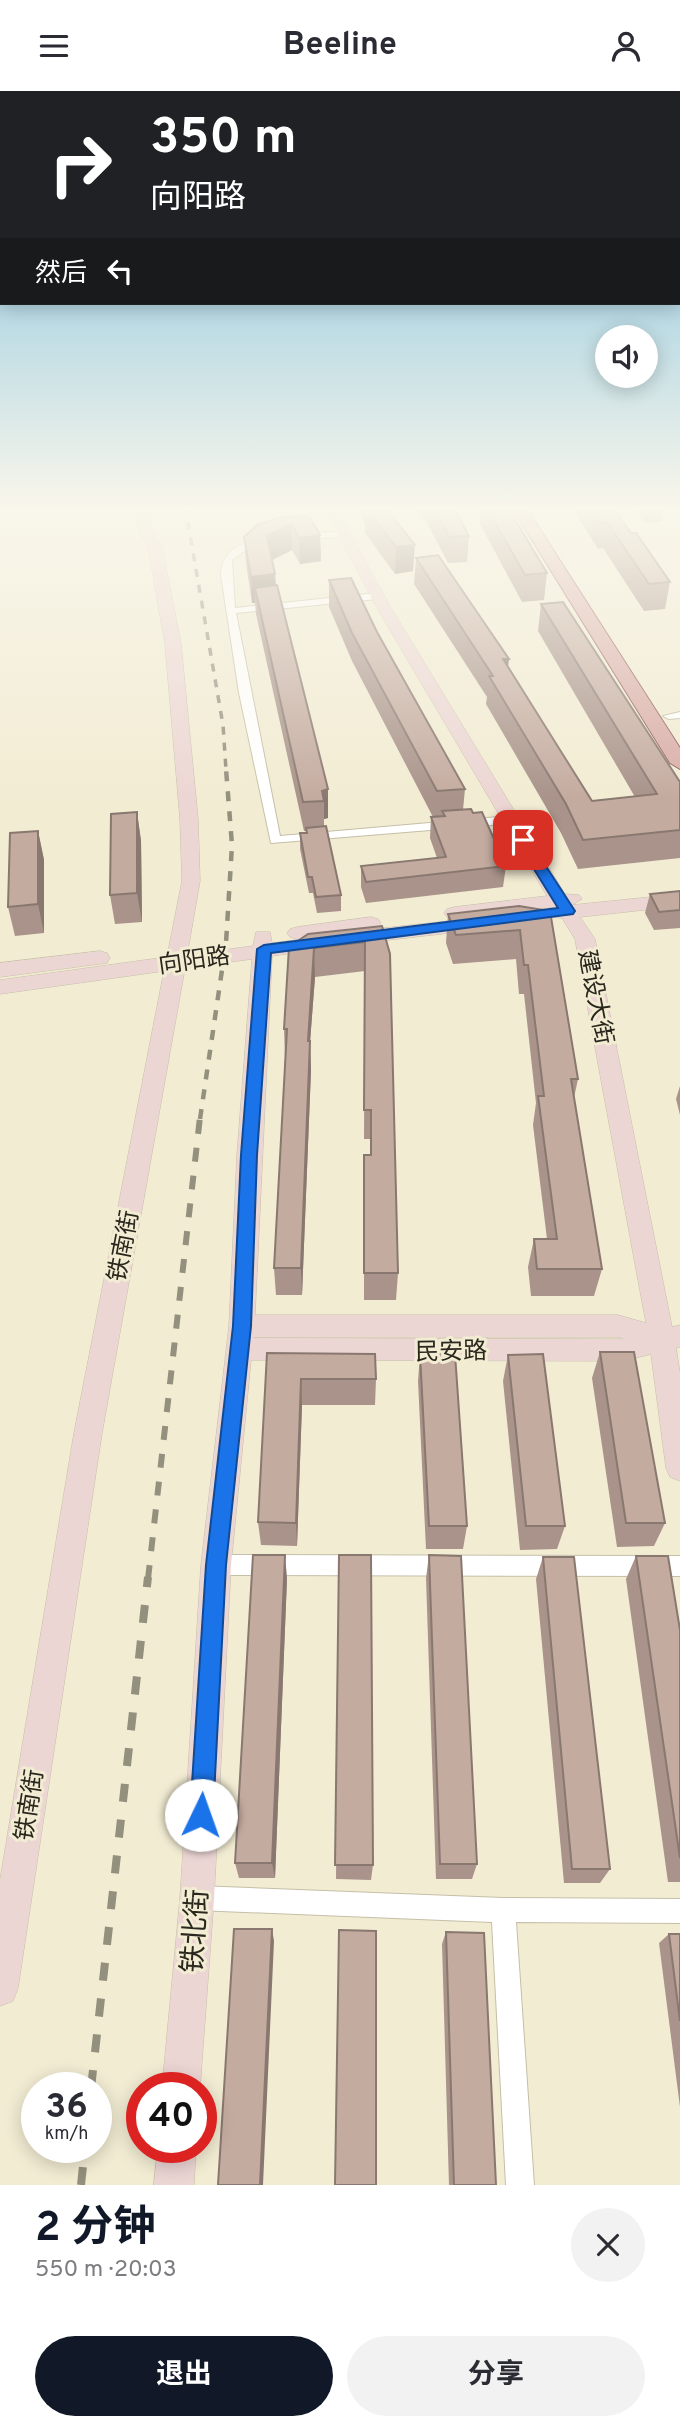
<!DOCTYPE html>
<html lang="zh">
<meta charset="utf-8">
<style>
body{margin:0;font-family:Overpass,"Noto Sans SC",sans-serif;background:#f2f2f3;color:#2b2b33;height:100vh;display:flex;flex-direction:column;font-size:26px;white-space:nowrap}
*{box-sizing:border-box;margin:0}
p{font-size:23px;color:#7c7c81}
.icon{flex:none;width:38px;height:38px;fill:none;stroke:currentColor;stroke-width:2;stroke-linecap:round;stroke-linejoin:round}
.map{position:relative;height:2094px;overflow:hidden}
.drawer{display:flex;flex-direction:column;background:#fff;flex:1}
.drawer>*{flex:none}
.banner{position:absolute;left:0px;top:0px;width:681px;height:214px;box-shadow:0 4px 18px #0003;background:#202124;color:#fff;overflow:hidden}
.buttons{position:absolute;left:595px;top:234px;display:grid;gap:14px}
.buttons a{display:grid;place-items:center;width:63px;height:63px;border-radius:50%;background:#fff;box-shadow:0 4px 18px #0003;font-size:35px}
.speed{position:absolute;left:21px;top:1981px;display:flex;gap:14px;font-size:35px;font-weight:700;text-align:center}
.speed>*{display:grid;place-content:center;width:91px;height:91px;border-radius:50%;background:#fff;box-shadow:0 4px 18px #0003;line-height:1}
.speed small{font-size:18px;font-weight:400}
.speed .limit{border:10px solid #d22;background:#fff;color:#111}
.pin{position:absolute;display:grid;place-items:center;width:60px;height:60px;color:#fff;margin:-30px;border-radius:14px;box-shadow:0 4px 10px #0006}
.me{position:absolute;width:77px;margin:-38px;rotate:3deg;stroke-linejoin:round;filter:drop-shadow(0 0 5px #0008)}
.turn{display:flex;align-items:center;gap:24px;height:147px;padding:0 35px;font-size:32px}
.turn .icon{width:91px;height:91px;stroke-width:2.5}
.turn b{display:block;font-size:49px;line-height:60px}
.then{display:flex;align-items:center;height:66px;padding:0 35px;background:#0003;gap:14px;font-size:26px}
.round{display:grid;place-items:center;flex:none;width:74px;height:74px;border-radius:37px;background:#f2f2f3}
.head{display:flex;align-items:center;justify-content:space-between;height:119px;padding:0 35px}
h1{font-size:42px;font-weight:700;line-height:52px;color:#111827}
.cta{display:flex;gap:14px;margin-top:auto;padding:14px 35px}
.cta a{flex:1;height:80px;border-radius:42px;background:#111827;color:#fff;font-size:28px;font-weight:700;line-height:80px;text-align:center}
.cta a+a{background:#f2f2f3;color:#2b2b33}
header{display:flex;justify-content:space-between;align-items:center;height:91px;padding:0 35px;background:#fff;font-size:32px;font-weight:700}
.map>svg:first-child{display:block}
</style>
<header><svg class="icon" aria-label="menu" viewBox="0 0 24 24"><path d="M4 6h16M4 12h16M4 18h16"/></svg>Beeline<svg class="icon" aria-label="person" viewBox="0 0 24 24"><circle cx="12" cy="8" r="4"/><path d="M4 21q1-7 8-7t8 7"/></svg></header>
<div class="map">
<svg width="680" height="2094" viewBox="0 0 680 2094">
<rect width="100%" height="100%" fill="#f2ecd3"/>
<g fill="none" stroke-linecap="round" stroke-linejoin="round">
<defs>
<path id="street" d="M674,415H680V420L677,419Z
M343,441L348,444L346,446L300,448L295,445L300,442Z
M264,447L269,450L267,452L247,458L232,469L235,517L377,502L382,505L377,508L236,522L280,745L511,725L515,726V732L271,752L239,602L221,484C223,457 239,453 264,447Z
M680,621V627L669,628L663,625Z
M216,1464L680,1465V1485L216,1484L209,1481L206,1474L209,1467Z
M197,1795L503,1807L680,1808V1832L516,1831L534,2094H506L492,1831L197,1819L189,1815L185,1807L189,1799Z"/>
<path id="secondary" d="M136,415H148L151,436L162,456L181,553L198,728L200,790L187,864L253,855L256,841H270L272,852L319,846L326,847L329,852L326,857L319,858L272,865L255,1224H618L646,1232L575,848L562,827L548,826L545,822L554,816L454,828L447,826L444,822L447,818L454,816L547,805L377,517L323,415H335L391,517L565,803L579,804L582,808L572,814L680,803V815L580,826L595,848L672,1236L680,1234V1256L676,1257L680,1282V1390L670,1386L666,1377L651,1263L624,1270L251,1269L231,1474L214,1807L200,1997H162L180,1807L201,1474L229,1235L237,1064L252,868L185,877L102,1342L18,1897L13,1910L0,1915V1789L74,1342L164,880L0,903V889L167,866L182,790L180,728L165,553L148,456L137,436ZM254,1246H618L624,1248L254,1247Z
M371,826L378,828L381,832L378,836L357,840L476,827L483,829L486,833L483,837L476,839L353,853L346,852L343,847L346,842L352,841L297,848L290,846L287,842L290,838L297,836Z
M100,860L107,862L110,867L107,872L0,886V872Z
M158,2056H196L194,2094H154Z"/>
<path id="primary" d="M511,415H525L680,657V678L670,672Z"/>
</defs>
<use href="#street" stroke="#c5bfa7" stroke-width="2"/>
<use href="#secondary" stroke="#c5bfa7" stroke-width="1"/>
<use href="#primary" stroke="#8b5b52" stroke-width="2"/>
<use href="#street" fill="#fff" fill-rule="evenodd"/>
<use href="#secondary" fill="#ecd6d4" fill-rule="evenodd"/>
<use href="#primary" fill="#d9ada8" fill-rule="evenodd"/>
<path stroke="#94907e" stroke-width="3.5" stroke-dasharray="8 8" stroke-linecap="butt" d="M185,415L223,634L226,679"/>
<path stroke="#94907e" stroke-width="4.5" stroke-dasharray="10 10" stroke-linecap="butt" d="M200,1028L226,852L232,754L226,678"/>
<path stroke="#94907e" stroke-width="6" stroke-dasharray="14 14" stroke-linecap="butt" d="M148,1488L200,1026"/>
<path stroke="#94907e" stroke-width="8" stroke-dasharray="18 18" stroke-linecap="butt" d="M91,1997L148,1486
M81,2094L85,2056"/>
</g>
<path fill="#a9938a" d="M357,415H384L413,480L395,483L365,442V433Z
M414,415H453L469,445L467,471L448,472L425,428H421Z
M475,415H507L547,482L544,509L522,511L480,433L481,424Z
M571,415H611L631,442L670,491L665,518L644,520L603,457L598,458Z
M632,415H665L662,430L645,432Z
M281,426L320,444L321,470L300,473L292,459L272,469L275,483L276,494L328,698V727L324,728V735L341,804V820L317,822L313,802H309L300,758V742H306V740H304L256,523L255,512H252L246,472L244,446Z
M416,467L508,577L592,710L635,706L538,540L541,513L680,691V767L578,778L561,742L486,613L487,606L414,493Z
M329,489L377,541L465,698L463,719L506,775L503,796L366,812L361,796V775L437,767L430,747L431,726H433L352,570L329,516Z
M137,721L141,750L142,831L115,833L110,804Z
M38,740L44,769V842L15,845L8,816Z
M680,800V837L654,839L645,822L650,803Z
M519,815L578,988L574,1007L602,1178L594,1205H531L528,1176L534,1148H547L533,1034L536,1012L524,903H519L516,868L453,873L446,852L448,823Z
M382,835L398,1182L396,1209H364V1064H370V1048H364L365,880L315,886L310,951L311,979L302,1204H276L274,1177L285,967L284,938L289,856Z
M680,995V1024L676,1008Z
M600,1261L665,1432L654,1455L617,1456L592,1287Z
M267,1262L376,1288L375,1314H302L297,1455L261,1454L258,1431Z
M420,1263L467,1435L463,1458H426L418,1290Z
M508,1264L565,1435L557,1458L520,1459L503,1290Z
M339,1464L373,1774L371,1789L336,1788Z
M429,1464L477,1773L472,1788H436L426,1487Z
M636,1465L680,1539V1791H668L626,1488Z
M543,1466L610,1778L600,1792H564L536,1488Z
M287,1487L275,1787H239L235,1772Z
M446,1841L496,2094H449L442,1853Z
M669,1843H680V2016L659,1852Z"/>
<path fill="#897870" d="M292,433V459L268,471L267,445Z
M320,444L321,470L300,473L299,447Z
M415,454L413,480L395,483L396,456Z
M275,483L276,510L255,497V512H252L251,486Z
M503,568H509L506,595Z
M328,698V727L324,728V710L322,700Z
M137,721L141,750L142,831L137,802Z
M38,740L44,769V842L38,813Z
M314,857L315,886L310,951L311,979L302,1204L301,1177L308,950Z
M301,1288L302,1314L297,1455L296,1432Z
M285,1464L287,1487L275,1787L272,1772Z
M272,1838L274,1850L263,2094H260Z"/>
<path fill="#c4aba0" stroke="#897870" stroke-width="2" d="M369,415H384L415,454L396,456L366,416H370Z
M433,415H453L469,445L449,446Z
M486,415H507L547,482L525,484Z
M591,415H611L631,442H636L670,491L649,493L607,431L602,432Z
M309,425L320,444L299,447L292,433L267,445L275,483L251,486L244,446L257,434L281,426Z
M438,464L509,568H503L592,710L657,703L541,513L563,511L680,691V739L583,749L566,713L489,585H493L416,467Z
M351,487L377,541L465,698L437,700L352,542L329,489Z
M277,494L328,698L322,700L324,710L303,711L255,497Z
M471,718L473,722L482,721L506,775L366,791L361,775L446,766L431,726L445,725L442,720Z
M137,721V802L110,804L111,723Z
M326,735L341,804L316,806L312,786H308L300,742H307L306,737Z
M38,740V813L8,816L10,742Z
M680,800V819L659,821L650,803Z
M519,815L550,820L578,988H571L602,1178H537L534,1148H557L538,1005H544L528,874H524L520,839L456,844L448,823Z
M382,835L390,863L398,1182H364V1064H371V1019H364L365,851L314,857L308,950H310L301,1177H274L287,938H284L289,856L308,843Z
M600,1261H634L665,1432H626Z
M267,1262L375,1263L376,1288H301L296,1432L258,1431Z
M420,1263H455L467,1435H429Z
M543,1263L565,1435H526L508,1264Z
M253,1464H285L272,1772H235Z
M339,1464H371L373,1774H335Z
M429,1464L461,1465L477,1773H440Z
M636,1465H668L680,1539V1767Z
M543,1466H574L610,1778H572Z
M234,1838H272L260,2094H218Z
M339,1839L376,1840V2094H335Z
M446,1841L484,1842L496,2094H454Z
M669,1843H680V1930Z"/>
<linearGradient id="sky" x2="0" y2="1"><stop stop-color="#71bbdc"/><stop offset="0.59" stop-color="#f9f6eb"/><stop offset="1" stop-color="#f9f6eb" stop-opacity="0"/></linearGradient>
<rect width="680" height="708" fill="url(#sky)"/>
<path fill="#1a73e8" stroke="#114b97" stroke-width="2" d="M523,745L527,746L575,820L573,823L271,862L257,1064L251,1235L226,1474L213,1724L210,1732L201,1735L193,1732L190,1724L206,1474L233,1235L241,1064L257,858L264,854L558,817L516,749Z"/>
<g text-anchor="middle" stroke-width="6" stroke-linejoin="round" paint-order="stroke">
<g font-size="24" fill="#2a271e" stroke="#f2ecd3">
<text transform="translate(194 869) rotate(-8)" y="8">向阳路</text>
<text transform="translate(596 906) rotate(79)" y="8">建设大街</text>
<text transform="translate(123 1155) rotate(-79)" y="8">铁南街</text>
<text transform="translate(451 1260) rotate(-1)" y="8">民安路</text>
<text transform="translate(29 1714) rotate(-81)" y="8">铁南街</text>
</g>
<g font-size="28" fill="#2a271e" stroke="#f2ecd3">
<text transform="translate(194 1840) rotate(-86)" y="10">铁北街</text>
</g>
</g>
</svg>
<div class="buttons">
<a><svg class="icon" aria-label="sound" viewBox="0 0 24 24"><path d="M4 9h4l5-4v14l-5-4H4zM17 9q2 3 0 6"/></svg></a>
</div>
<div class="speed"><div>36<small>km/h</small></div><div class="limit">40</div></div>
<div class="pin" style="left:523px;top:749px;background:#d93025"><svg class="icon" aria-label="arrive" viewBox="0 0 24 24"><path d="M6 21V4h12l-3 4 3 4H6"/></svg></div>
<svg class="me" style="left:201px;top:1724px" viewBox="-20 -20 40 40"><circle r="19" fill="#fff"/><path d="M0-13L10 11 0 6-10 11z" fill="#1a73e8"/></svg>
<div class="banner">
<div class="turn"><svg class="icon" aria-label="right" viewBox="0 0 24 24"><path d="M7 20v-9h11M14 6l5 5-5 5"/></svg><div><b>350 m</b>向阳路</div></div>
<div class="then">然后<svg class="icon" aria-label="left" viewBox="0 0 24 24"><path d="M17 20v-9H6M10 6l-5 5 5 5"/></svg></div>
</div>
</div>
<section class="drawer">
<div class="head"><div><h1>2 分钟</h1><p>550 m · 20:03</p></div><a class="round"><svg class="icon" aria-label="close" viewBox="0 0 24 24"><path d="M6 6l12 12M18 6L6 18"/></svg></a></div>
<div class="cta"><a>退出</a><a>分享</a></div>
</section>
